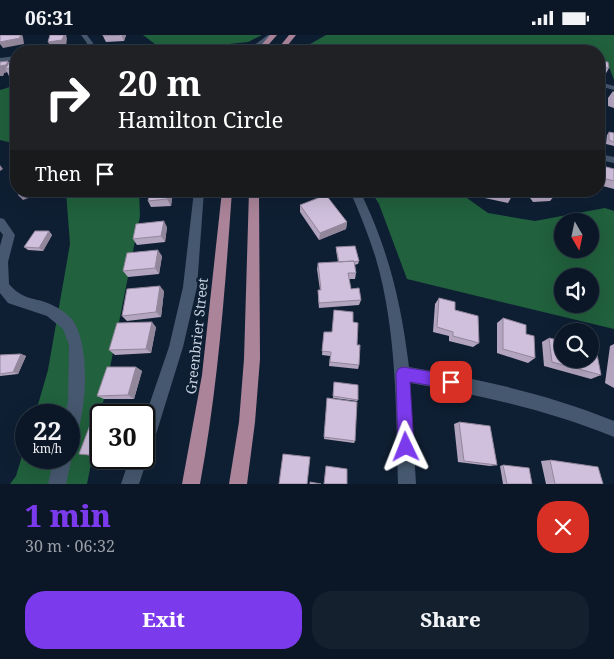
<!DOCTYPE html>
<meta charset="utf-8">
<style>
body{margin:0;font-family:"Noto Serif",serif;background:#14202e;color:#f1f3f6;height:100vh;display:flex;flex-direction:column;font-size:19px;white-space:nowrap}
*{box-sizing:border-box;margin:0}
p{font-size:16px;color:#9a9fa7}
.icon{flex:none;width:28px;height:28px;fill:none;stroke:currentColor;stroke-width:2;stroke-linecap:round;stroke-linejoin:round}
.map{position:relative;height:449px;overflow:hidden}
.panel{display:flex;flex-direction:column;background:#0b1726;flex:1}
.panel>*{flex:none}
.hud{position:absolute;left:10px;top:10px;width:595px;height:152px;border-radius:20px;box-shadow:0 5px 20px #0002,0 0 0 1px #2b3643;background:#202124;color:#fff;overflow:hidden}
.needle{width:32px;rotate:171deg}
.buttons{position:absolute;left:554px;top:178px;display:grid;gap:10px}
.buttons a{display:grid;place-items:center;width:45px;height:45px;border-radius:50%;background:#0b1726;box-shadow:0 5px 20px #0002,0 0 0 1px #2b3643;font-size:25px}
.speed{position:absolute;left:15px;top:369px;display:flex;gap:10px;font-size:25px;font-weight:700;text-align:center}
.speed>*{display:grid;place-content:center;width:65px;height:65px;border-radius:50%;background:#0b1726;box-shadow:0 5px 20px #0002,0 0 0 1px #2b3643;line-height:1}
.speed small{font-size:12px;font-weight:400}
.speed .limit{border:2px solid #111;border-radius:8px;background:#fff;color:#111}
.pin{position:absolute;display:grid;place-items:center;width:42px;height:42px;color:#fff;margin:-21px;border-radius:10px;box-shadow:0 2px 8px #0006}
.me{position:absolute;width:55px;margin:-28px;rotate:358deg;stroke-linejoin:round;filter:drop-shadow(0 0 4px #0008)}
.turn{display:flex;align-items:center;gap:18px;height:105px;padding:0 25px;font-size:22px}
.turn .icon{width:65px;height:65px;stroke-width:2.5}
.turn b{display:block;font-size:35px;line-height:42px}
.then{display:flex;align-items:center;height:48px;padding:0 25px;background:#0003;gap:10px;font-size:19px}
.round{display:grid;place-items:center;flex:none;width:52px;height:52px;border-radius:20px;background:#14202e}
.overview{display:flex;align-items:center;justify-content:space-between;height:85px;padding:0 25px}
h1{font-size:30px;font-weight:800;line-height:38px;color:#7c3aed}
.primary-button{display:flex;gap:10px;margin-top:auto;padding:10px 25px}
.primary-button a{flex:1;height:58px;border-radius:20px;background:#7c3aed;color:#fff;font-size:20px;font-weight:800;line-height:58px;text-align:center}
.primary-button a+a{background:#14202e;color:#f1f3f6}
.status{display:flex;justify-content:space-between;align-items:center;height:35px;padding:0 25px;background:#0b1726;direction:ltr}
.status svg{height:14px;fill:currentColor}
.map>svg:first-child{display:block}
</style>
<div class="status"><b>06:31</b><svg viewBox="0 0 49 12"><path d="M0 12V9h3v3zM5 12V6h3v6zM10 12V3h3v9zM15 12V0h3v12zM26 1h20v11H26zM47 4h2v5h-2z"/></svg></div>
<div class="map">
<svg width="614" height="449" viewBox="0 0 614 449">
<rect width="100%" height="100%" fill="#0f1f33"/>
<path fill="#21613d" fill-rule="evenodd" d="M143,0H262L248,7L200,12L155,9Z
M326,0H614V45L609,32L599,28V16H298Z
M16,50V109L0,105V55Z
M66,156H139L140,181L87,449H10L16,441L26,408V422H69V380H35L48,335L70,209Z
M371,156H457L488,178L535,186L605,173L614,176V294L407,244L379,169ZM590,186V214H562V186ZM590,241V269H562V241Z"/>
<g fill="none" stroke-linecap="round" stroke-linejoin="round">
<path fill="#46586f" fill-rule="evenodd" d="M81,0H87L93,8V14H139L143,16H75L78,14H86L87,8Z
M268,0H276L253,16H246Z
M16,21V25L0,27V23Z
M599,47L614,51V55L599,51Z
M599,119L614,122V128L599,125Z
M194,156H204L197,252L183,312L153,409L150,415L146,417L148,422L139,449H121L130,422H144V385L169,312L183,252Z
M350,156H360C389,216 401,267 409,332C479,344 548,359 614,386V402C548,375 480,360 410,348L416,449H398C396,375 397,296 376,224C369,201 360,179 350,156Z
M0,183L4,184L15,200L8,227L9,249C25,268 38,261 56,272C62,275 71,282 74,287C90,314 87,375 75,404L69,407V380H65L68,366L69,310L63,294L47,281L8,268L0,258V211L3,200L0,196Z
M69,416L72,422L66,449H48L54,422H69Z"/>
<path fill="#ab8499" fill-rule="evenodd" d="M270,0H277L263,16H256Z
M289,0H296L283,16H276Z
M222,156H232C225,254 218,352 200,449H182L202,340Z
M249,156H259L260,324L255,387L247,449H229L239,387L244,324Z"/>
</g>
<path fill="#b3a5bf" d="M103,0H126L124,6L106,7L103,1Z
M16,24V40L9,41L7,37L4,38L3,41H0V27H9Z
M599,26L609,33L605,40L599,39Z
M613,56L614,57V73L608,71V63Z
M599,90L603,101L599,106Z
M609,97L614,98V111L606,109L607,100Z
M599,130L614,134V154L599,150Z
M173,156L171,171L151,172L148,166Z
M476,156H512V161L508,168L480,162V157Z
M525,156H559L557,159H556L550,166L533,167Z
M300,170L347,187L346,194L319,205L300,177Z
M167,192L165,207L137,210L133,204Z
M49,196L52,200L43,216L28,215L24,212Z
M336,212L359,226L358,229L354,230L356,238L355,244H349L351,254L361,265L359,270L319,273L318,261V255H320L317,234L318,228L338,227L336,215Z
M162,221L159,239L128,242L123,236Z
M164,256L161,282L127,286L122,281Z
M439,263L455,275L479,308L473,312L449,306V301L433,297L435,269Z
M503,283L526,299L535,323L528,328L497,318V288Z
M353,287L359,330L358,334L329,331L330,321L322,320L324,297H332Z
M156,292L151,318L115,320L109,315Z
M549,303L601,340L591,344L544,331L542,307Z
M614,309V353L605,348L610,311Z
M21,319L26,321L18,339L0,341V320Z
M136,332L142,336L134,364H104L97,361Z
M334,349L358,365L357,366L333,363Z
M327,363L355,406L354,408L324,404Z
M101,382V422L79,419Z
M459,387L497,430L490,431L458,427L454,389Z
M550,425L603,449H546L541,426Z
M503,430L532,449H503L500,431Z"/>
<path fill="#92869b" d="M20,0H22L23,2L24,9L3,13L0,9V7Z
M52,0H67L66,1L67,3L66,12L52,14L48,7Z
M121,0H126L124,6Z
M8,26L12,32L5,34L7,37L4,38L3,41H0V31Z
M0,130L3,134L0,136Z
M35,156H38L39,159L23,165L19,161Z
M169,156H173L171,171L167,164Z
M164,186L167,192L165,207L161,201Z
M347,187L346,194L319,205L320,198Z
M49,196L52,200L43,216L39,213Z
M158,215L162,221L159,239L155,233Z
M160,251L164,256L161,282L156,277Z
M152,287L156,292L151,318L146,314Z
M21,319L26,321L18,339L13,337Z
M136,332L142,336L134,364L128,360Z"/>
<path fill="#d0c0de" stroke="#92869b" d="M0,0H20V3L0,7Z
M50,0H64L62,5L48,7Z
M103,0H120L103,1Z
M16,24V33L5,34L11,25Z
M8,26L6,30L0,31V27Z
M599,26L608,27L609,33L599,32Z
M599,90H600L603,101L599,100Z
M609,97L614,98V107L609,105Z
M599,130L614,134V146L599,142Z
M18,156H35L19,161Z
M150,156H169L167,164L148,166Z
M490,156H512V161Z
M535,156H553L556,159L538,161Z
M326,160L347,187L320,198L300,170Z
M164,186L161,201L133,204L136,189Z
M35,196H49L39,213L24,212Z
M355,211L359,226L354,227V226L339,227L336,212Z
M158,215L155,233L123,236L127,218Z
M354,226L356,238H348L351,254L359,253L361,265L319,268L318,255H321L318,228Z
M160,251L156,277L122,281L127,254Z
M439,263L455,267V275L478,281L479,308L453,301V297L437,292Z
M334,275L353,277V287L358,288L357,310H360L359,330L330,327L331,317L322,316L324,297H332Z
M503,283L526,290V299L534,301L535,323L503,314Z
M152,287L146,314L109,315L117,288Z
M549,303L562,306V324H590V313L596,314L601,340L552,327Z
M21,319L13,337L0,339V320Z
M107,332H136L128,360L97,361Z
M334,347L358,350V365L333,361Z
M327,363L357,367L355,406L324,402Z
M93,382H101V421L79,419Z
M459,387L490,391L497,430L464,426Z
M283,419L310,422L307,449H279Z
M550,425L598,432L603,449H555Z
M503,430L529,433L532,449H507Z
M326,431L347,434V449H324Z
M310,447L321,449H310Z"/>
<path fill="#7c3aed" stroke="#51269a" d="M403,332L451,340L456,342L459,347L456,352L451,354L410,347L414,412L411,418L406,420L400,418L398,412L396,339L398,334Z"/>
<g text-anchor="middle" stroke-width="5" stroke-linejoin="round" paint-order="stroke">
<g font-size="14" fill="#c8d2e0" stroke="#0f1f33">
<text transform="translate(197 301) rotate(-84)" y="5">Greenbrier Street</text>
</g>
</g>
</svg>
<div class="buttons">
<a><svg class="needle" viewBox="-14 -14 28 28"><path d="M0-13l5 13h-10z" fill="#e53935"/><path d="M0 13l5-13h-10z" fill="#9a9fa7"/></svg></a>
<a><svg class="icon" aria-label="sound" viewBox="0 0 24 24"><path d="M4 9h4l5-4v14l-5-4H4zM17 9q2 3 0 6"/></svg></a>
<a><svg class="icon" aria-label="search" viewBox="0 0 24 24"><circle cx="10" cy="10" r="6"/><path d="M15 15l6 6"/></svg></a>
</div>
<div class="speed"><div>22<small>km/h</small></div><div class="limit">30</div></div>
<div class="pin" style="left:451px;top:347px;background:#d93025"><svg class="icon" aria-label="arrive" viewBox="0 0 24 24"><path d="M6 21V4h12l-3 4 3 4H6"/></svg></div>
<svg class="me" style="left:406px;top:412px" viewBox="-20 -20 40 40"><path d="M0-17L14 15 0 8-14 15z" fill="#7c3aed" stroke="#fff" stroke-width="4"/></svg>
<div class="hud">
<div class="turn"><svg class="icon" aria-label="right" viewBox="0 0 24 24"><path d="M7 20v-9h11M14 6l5 5-5 5"/></svg><div><b>20 m</b>Hamilton Circle</div></div>
<div class="then">Then<svg class="icon" aria-label="arrive" viewBox="0 0 24 24"><path d="M6 21V4h12l-3 4 3 4H6"/></svg></div>
</div>
</div>
<section class="panel">
<div class="overview"><div><h1>1 min</h1><p>30 m · 06:32</p></div><a class="round" style="background:#d93025;color:#fff"><svg class="icon" aria-label="close" viewBox="0 0 24 24"><path d="M6 6l12 12M18 6L6 18"/></svg></a></div>
<div class="primary-button"><a>Exit</a><a>Share</a></div>
</section>
